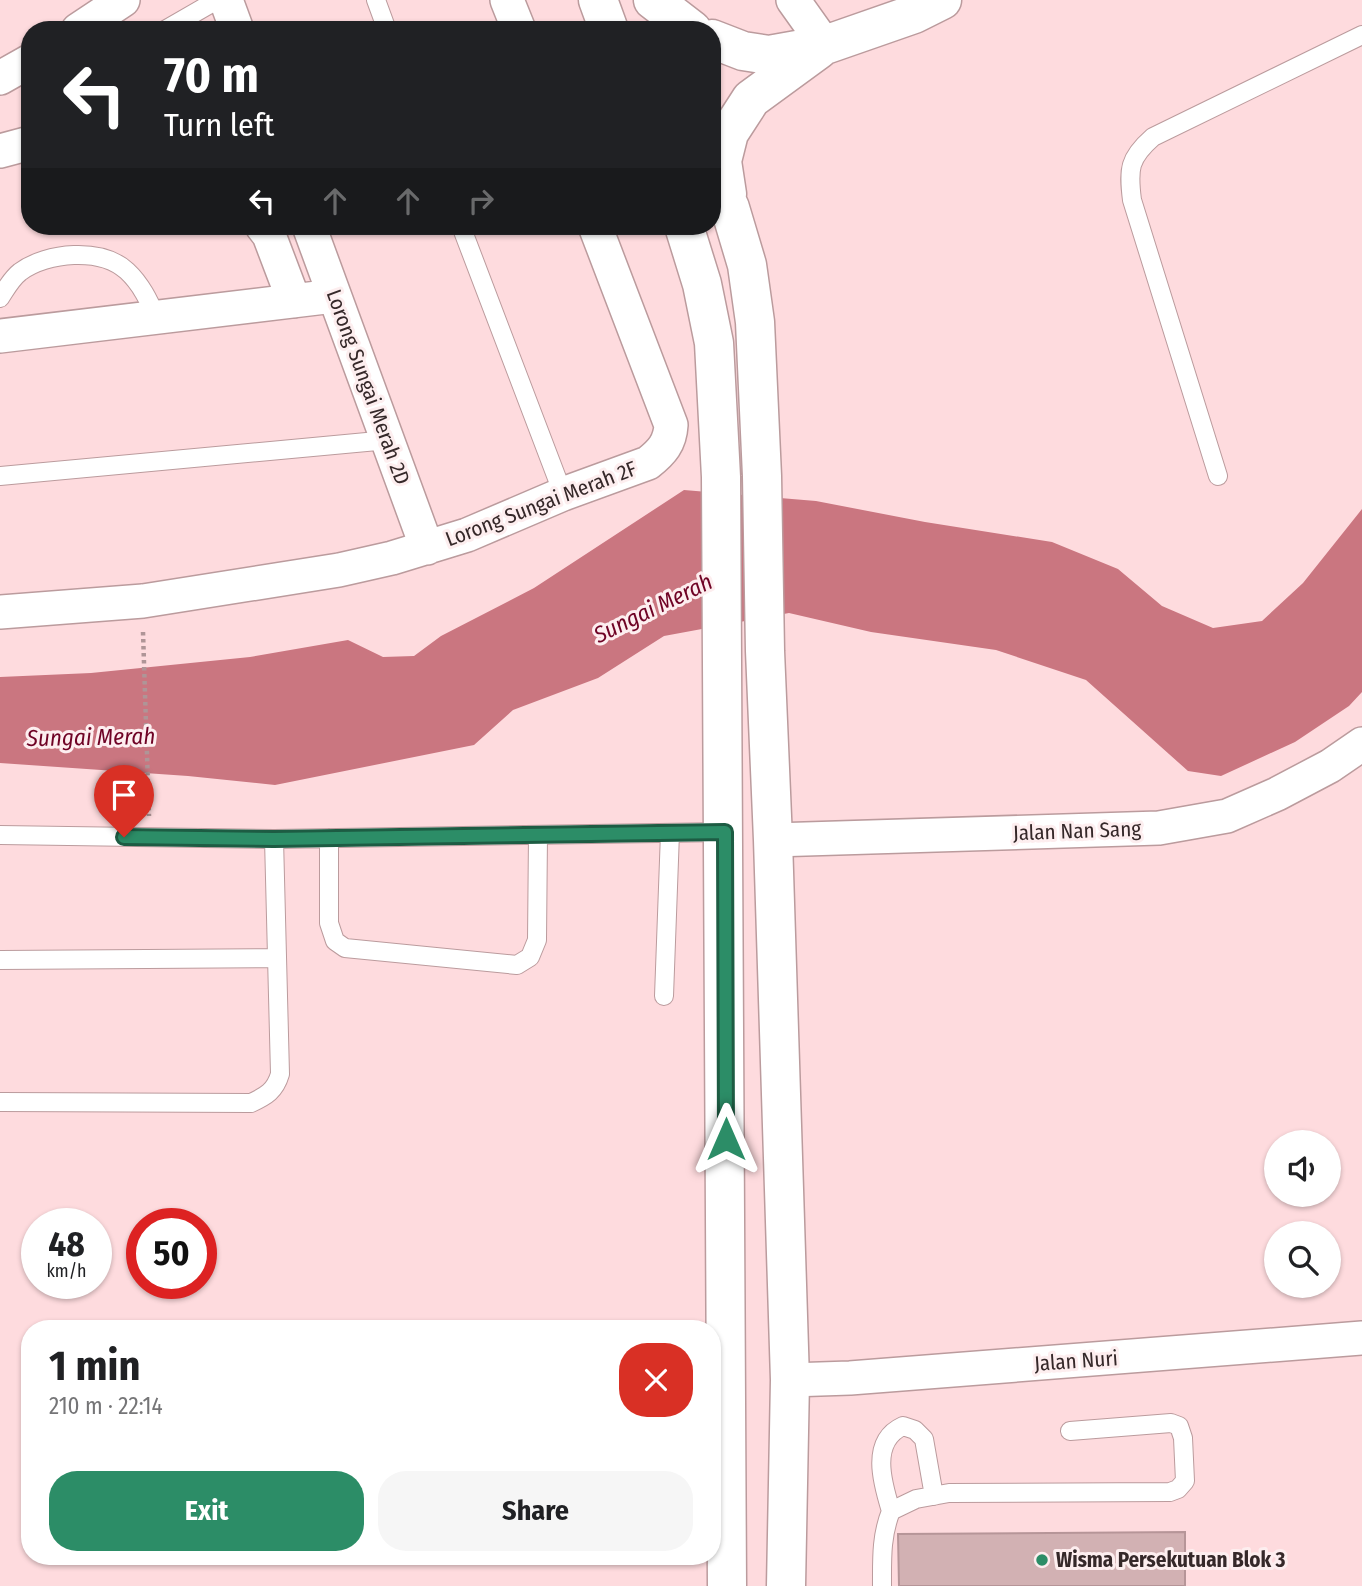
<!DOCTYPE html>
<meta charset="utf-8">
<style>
body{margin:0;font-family:"Fira Sans Condensed",sans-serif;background:#f6f6f6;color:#202124;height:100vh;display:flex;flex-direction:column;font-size:26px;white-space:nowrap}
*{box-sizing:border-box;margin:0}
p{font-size:23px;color:#757577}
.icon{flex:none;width:38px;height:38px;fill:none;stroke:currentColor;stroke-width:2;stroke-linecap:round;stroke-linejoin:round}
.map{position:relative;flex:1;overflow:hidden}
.side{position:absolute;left:21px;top:1320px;width:700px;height:245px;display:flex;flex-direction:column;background:#fff;border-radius:28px;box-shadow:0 2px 5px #0004}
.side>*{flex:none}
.top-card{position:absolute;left:21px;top:21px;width:700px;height:214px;border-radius:28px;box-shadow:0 2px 5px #0004;background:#202124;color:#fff;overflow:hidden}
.fabs{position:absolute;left:1264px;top:1130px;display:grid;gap:14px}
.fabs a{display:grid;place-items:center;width:77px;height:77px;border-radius:50%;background:#fff;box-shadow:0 2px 5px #0004;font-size:35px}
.speed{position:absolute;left:21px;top:1208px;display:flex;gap:14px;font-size:35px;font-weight:700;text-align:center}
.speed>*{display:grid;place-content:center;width:91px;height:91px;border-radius:50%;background:#fff;box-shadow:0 2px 5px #0004;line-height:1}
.speed small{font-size:18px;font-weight:400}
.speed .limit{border:10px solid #d22;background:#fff;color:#111}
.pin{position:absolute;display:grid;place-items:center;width:60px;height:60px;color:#fff;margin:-72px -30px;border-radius:50% 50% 50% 0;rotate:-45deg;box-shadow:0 0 7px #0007}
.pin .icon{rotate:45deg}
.me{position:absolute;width:77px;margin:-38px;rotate:0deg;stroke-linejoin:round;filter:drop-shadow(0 0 5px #0008)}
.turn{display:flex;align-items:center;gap:24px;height:147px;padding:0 28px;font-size:32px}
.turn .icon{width:91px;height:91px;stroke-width:2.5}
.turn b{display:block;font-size:49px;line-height:60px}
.lanes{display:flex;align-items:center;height:66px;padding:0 28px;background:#0003;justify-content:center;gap:35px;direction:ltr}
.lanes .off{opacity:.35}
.round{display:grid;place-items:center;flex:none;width:74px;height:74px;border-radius:28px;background:#f6f6f6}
.summary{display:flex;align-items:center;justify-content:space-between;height:119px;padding:0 28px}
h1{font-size:42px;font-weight:700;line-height:52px}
.primary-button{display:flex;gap:14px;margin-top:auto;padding:14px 28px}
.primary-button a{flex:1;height:80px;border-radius:28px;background:#2c8d67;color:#fff;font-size:28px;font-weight:700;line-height:80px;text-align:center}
.primary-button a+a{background:#f6f6f6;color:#202124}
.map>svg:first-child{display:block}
</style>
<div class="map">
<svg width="1362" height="1586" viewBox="0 0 1362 1586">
<rect width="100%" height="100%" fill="#fedbde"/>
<path fill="#ca7680" d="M684,490L816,501L925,522L1052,542L1118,569L1162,606L1213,628L1262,621L1303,583L1362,509V692L1349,706L1295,742L1221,776L1188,771L1086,680L996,650L871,632L789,613L664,636L598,678L513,710L474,745L275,785L188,776L0,763V677L91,673L250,657L348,640L383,657L414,656L441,636L534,588Z"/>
<path fill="#d2b1b3" stroke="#b69598" stroke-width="2" d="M1185,1532V1586H899L898,1534Z"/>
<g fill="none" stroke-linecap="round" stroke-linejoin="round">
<defs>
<path id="lane" d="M376,0L387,30
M165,30L217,0
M461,226L563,494
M0,298C6,289 11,279 20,272C47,252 101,247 127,271C141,284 149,301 156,317
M0,476L388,440
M1218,476L1132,200C1128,169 1129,158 1153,137L1362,35
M0,835L274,839L725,832
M329,838V923L335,941L345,948L517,965L530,957L537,940L538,835
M0,960L277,958
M664,996L670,833
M0,1102L251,1103C266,1096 275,1091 280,1074L274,839
M891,1511C882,1482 870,1441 903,1426L915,1430L924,1439L934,1496
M882,1586C882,1559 881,1536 891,1511L916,1499L949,1493L1170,1492L1178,1489L1185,1481L1183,1438L1179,1426L1171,1423L1070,1431"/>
<path id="street" d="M226,0L237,30
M507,0L519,30
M793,0L825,45
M78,30L123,0
M0,78L30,61
M0,151L30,143
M262,226L269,235L294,301
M309,226L427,548
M0,336L334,296
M0,612L143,601L339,570L392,558L467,535L563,494L648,463C662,452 670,443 671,425L595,226
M773,840L1159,828L1227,816L1277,794L1330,766L1362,744
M790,1380L850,1378L1362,1338"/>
<path id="secondary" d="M598,0L609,30
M653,0L692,30
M712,39L743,51L769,55L825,45L914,14L942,0
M712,167L730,208L747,265L755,322L762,476L765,651L773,840L790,1380L786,1586
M727,194L722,161L729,133L751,99L818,50
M684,226L702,284L714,343L721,477L727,1586"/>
</defs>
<use href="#lane" stroke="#bb9b9d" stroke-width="20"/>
<use href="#street" stroke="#bb9b9d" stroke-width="36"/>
<use href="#secondary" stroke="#bb9b9d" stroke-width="41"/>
<path stroke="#af9597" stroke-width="4.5" stroke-dasharray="3.5 3.5" stroke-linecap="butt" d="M143,632L149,816"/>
<use href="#lane" stroke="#fff" stroke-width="18"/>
<use href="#street" stroke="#fff" stroke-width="33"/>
<use href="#secondary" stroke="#fff" stroke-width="38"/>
</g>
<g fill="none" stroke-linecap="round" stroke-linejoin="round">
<defs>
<path id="route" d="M124,837L274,839L725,832L726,1139"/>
</defs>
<use href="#route" stroke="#1d5c43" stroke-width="18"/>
<use href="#route" stroke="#2c8d67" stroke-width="12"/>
</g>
<circle fill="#2c8d67" stroke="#fdeeef" stroke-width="2.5" cx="1042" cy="1560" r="7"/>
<g text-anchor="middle" stroke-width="6" stroke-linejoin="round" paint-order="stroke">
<g font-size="21" fill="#352829" stroke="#fdeeef">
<text transform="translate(368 387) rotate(70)" y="7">Lorong Sungai Merah 2D</text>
<text transform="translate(541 504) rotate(-21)" y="7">Lorong Sungai Merah 2F</text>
<text transform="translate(1077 831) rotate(-2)" y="7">Jalan Nan Sang</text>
<text transform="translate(1076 1361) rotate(-4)" y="7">Jalan Nuri</text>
</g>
<g font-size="21" font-weight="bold" fill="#352829" stroke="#fdeeef" text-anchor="start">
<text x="1056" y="1567">Wisma Persekutuan Blok 3</text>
</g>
<g font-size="23" font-style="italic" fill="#6f0325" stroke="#fdeeef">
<text transform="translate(653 608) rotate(-26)" y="8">Sungai Merah</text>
<text transform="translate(91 737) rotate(-1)" y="8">Sungai Merah</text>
</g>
</g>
</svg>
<div class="fabs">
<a><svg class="icon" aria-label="sound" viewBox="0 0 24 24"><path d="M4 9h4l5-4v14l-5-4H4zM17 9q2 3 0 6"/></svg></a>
<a><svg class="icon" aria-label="search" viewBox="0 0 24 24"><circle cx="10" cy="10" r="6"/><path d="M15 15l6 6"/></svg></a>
</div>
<div class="speed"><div>48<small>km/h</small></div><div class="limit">50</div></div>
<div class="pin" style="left:124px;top:837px;background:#d93025"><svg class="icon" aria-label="arrive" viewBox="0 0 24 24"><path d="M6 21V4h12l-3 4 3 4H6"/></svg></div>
<svg class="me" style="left:726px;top:1139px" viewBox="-20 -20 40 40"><path d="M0-17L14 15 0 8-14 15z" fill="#2c8d67" stroke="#fff" stroke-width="4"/></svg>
<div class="top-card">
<div class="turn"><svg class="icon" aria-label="left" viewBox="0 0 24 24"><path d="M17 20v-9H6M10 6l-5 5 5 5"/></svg><div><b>70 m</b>Turn left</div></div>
<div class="lanes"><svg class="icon" aria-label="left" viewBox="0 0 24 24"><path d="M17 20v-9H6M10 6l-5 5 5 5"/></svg><svg class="icon off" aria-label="ahead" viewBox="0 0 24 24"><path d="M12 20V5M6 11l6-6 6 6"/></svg><svg class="icon off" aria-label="ahead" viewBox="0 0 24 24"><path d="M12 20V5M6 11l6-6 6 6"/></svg><svg class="icon off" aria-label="right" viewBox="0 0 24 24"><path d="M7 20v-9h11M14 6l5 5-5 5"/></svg></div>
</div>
<section class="side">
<div class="summary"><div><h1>1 min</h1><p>210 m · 22:14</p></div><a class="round" style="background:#d93025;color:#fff"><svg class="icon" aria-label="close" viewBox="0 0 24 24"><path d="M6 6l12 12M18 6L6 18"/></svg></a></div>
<div class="primary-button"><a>Exit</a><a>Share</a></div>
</section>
</div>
